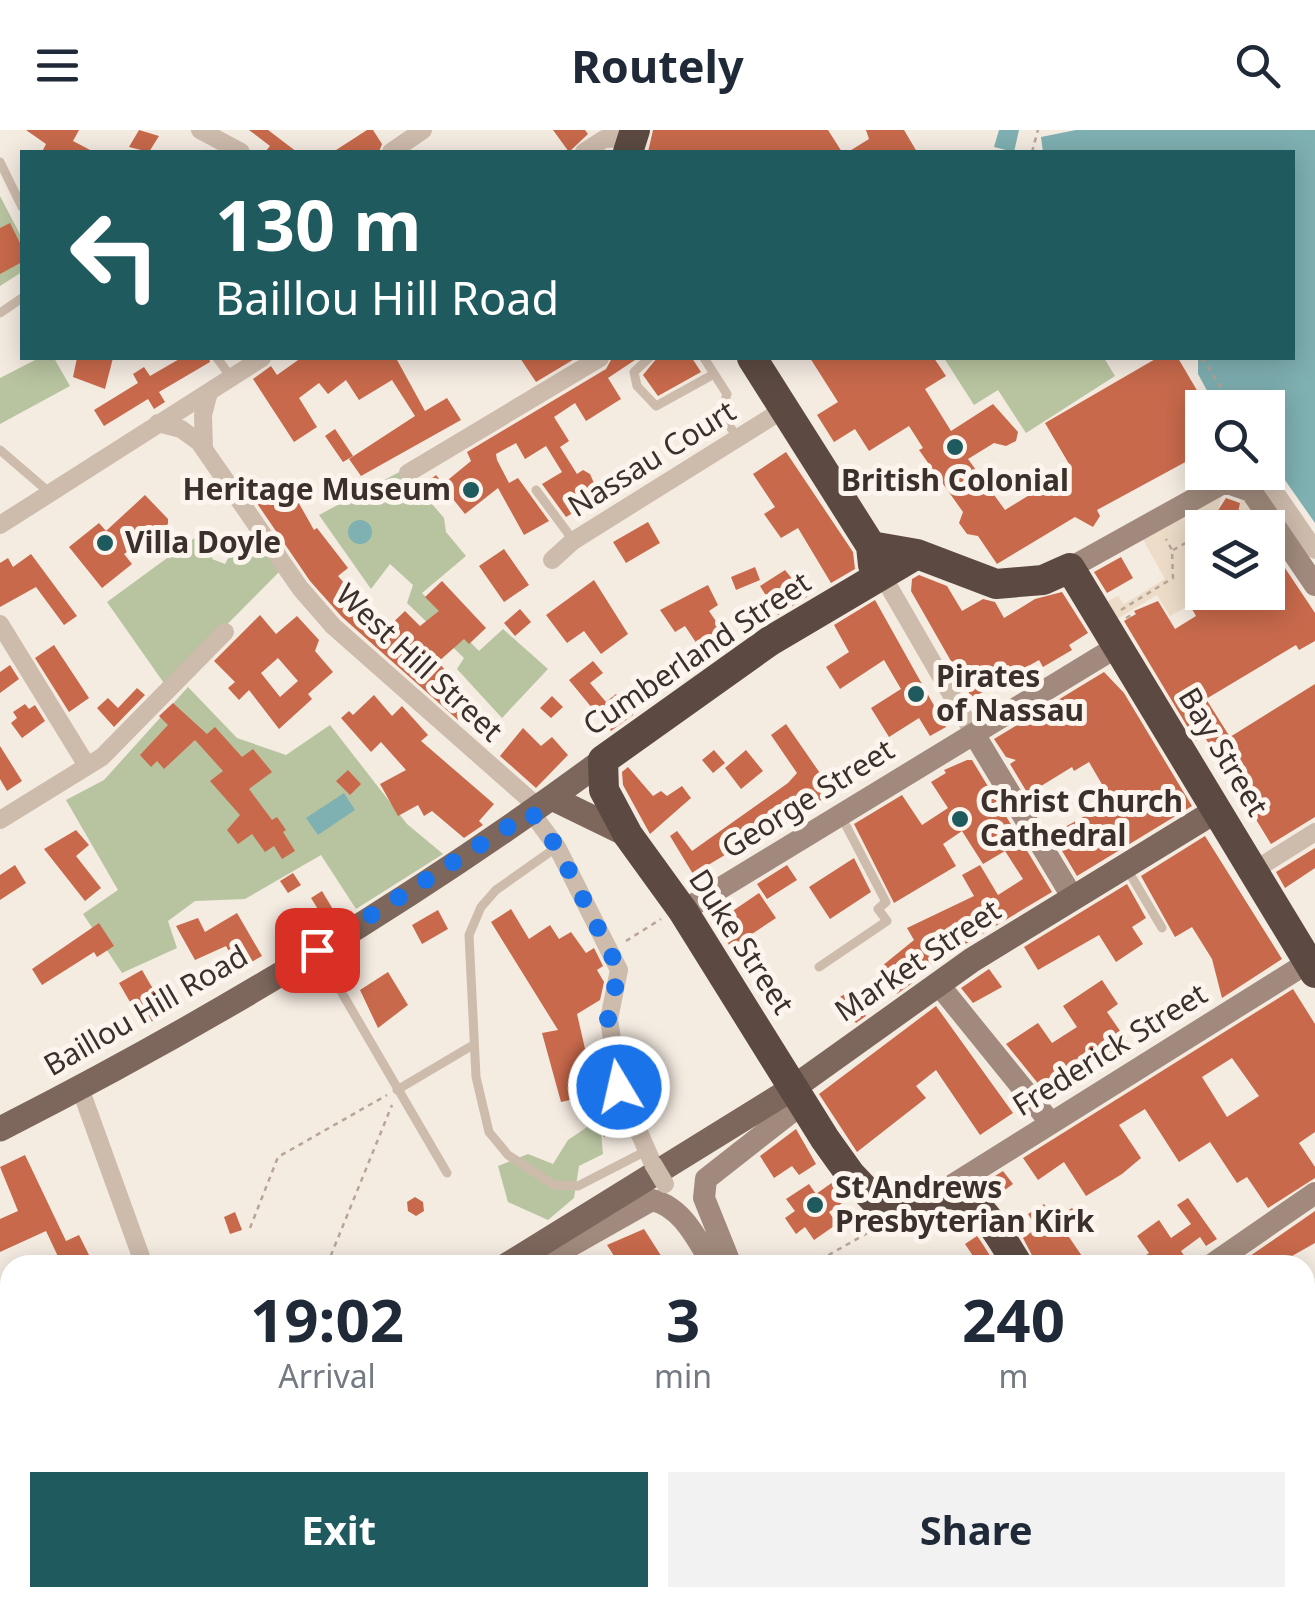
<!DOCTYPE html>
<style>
body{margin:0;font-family:"Noto Sans",sans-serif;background:#f2f2f3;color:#1f2937;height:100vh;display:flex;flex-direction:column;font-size:38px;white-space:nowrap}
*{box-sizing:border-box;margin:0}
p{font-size:32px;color:#747a83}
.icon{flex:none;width:55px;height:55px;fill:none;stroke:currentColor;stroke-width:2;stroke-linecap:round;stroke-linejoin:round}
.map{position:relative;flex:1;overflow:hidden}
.sheet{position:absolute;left:0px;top:1125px;width:1315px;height:352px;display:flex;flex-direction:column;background:#fff;border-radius:30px 30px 0 0;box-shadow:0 5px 25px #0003}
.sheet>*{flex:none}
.guide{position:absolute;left:20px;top:20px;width:1275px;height:210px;border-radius:0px;box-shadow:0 5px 25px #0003;background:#1f5a5e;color:#fff;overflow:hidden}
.controls{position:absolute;left:1185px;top:260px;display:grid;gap:20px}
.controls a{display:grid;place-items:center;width:100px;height:100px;border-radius:0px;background:#fff;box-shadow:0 5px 25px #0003;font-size:50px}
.pin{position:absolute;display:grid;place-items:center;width:85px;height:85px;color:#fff;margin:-42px;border-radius:20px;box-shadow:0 5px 15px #0006}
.me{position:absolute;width:110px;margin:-55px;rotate:351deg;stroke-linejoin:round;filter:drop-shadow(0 0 8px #0008)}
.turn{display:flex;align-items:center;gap:35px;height:210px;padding:0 30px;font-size:45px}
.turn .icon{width:130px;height:130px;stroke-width:2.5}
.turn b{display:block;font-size:70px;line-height:85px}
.eta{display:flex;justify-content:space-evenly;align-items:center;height:170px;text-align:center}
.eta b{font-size:60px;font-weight:700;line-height:70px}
.button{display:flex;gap:20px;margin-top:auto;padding:20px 30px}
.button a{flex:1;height:115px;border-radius:0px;background:#1f5a5e;color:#fff;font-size:40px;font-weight:700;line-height:115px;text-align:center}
.button a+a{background:#f2f2f3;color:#1f2937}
header{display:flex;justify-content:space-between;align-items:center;height:130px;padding:0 30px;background:#fff;font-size:45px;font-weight:700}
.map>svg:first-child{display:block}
</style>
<header><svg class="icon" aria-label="menu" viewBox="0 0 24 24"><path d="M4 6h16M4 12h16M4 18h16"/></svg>Routely<svg class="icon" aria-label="search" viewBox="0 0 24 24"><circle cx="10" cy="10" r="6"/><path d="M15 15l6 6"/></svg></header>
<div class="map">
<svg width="1315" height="1476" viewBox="0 0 1315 1476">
<rect width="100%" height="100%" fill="#f4ebe1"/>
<path fill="#b8c4a0" d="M0,66L22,108V142L0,156Z
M39,228H54L70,256L0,294V248Z
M944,228H1104L1115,246L1026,303L998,260L974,275Z
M403,340L444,388L446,402L466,426L422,463L479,521L503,499L548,539L502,588L457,539L464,528L407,473L413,455L390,434L371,459L319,385Z
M200,404L215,420L212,429L225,434L229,427L260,414L280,441L166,556L107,472Z
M188,557L237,608L286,625L330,595L407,694L443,724L356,779L321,725L245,769L195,771L168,791L177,818L122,843L83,784L118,760L66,670L104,650Z
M590,995L601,1003L603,1024L579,1036L574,1068L548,1090L508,1072L498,1036L528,1024L553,1034L568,1010Z
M1315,1368V1476H1254L1248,1468H1305V1375Z
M286,1468H531L524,1476H291Z
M620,1468H741L743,1471L736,1476H623Z
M943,1468H1022L1027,1476H948Z"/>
<path fill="#ecdcc8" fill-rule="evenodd" d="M1223,358L1240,361L1264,397L1202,398V462L1212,463L1170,486L1157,465L1117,489L1098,476L1118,466L1124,474L1165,449L1140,404ZM1222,363L1241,367L1237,386L1218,381Z"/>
<path fill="#7fb0b2" d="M999,0H1019L1014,22L994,17Z
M1076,0H1315V393L1268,326V278L1216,277L1198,244V228H1292V22H1043L1041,7Z
M348 402a12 12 0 1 1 24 0a12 12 0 1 1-24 0Z
M344,663L355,680L318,705L306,688Z"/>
<path fill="#c8694b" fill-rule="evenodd" d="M26,0H79L73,11L94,22H42L46,14Z
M139,0L159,6L149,22L129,17Z
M249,0H268L297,22H265L270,16Z
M367,0H373L382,14L379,22H333Z
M553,0H585L588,4L569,22Z
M653,0H828L842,22H648Z
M866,0H904L917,22H848L869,9Z
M10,93L22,117V132L0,144V98Z
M77,228H113L105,259L73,247Z
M181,228H209L210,232L159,262L165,272L154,279L148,269L104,296L94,280L138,253L133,244L144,237L150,246Z
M301,228H396L425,281L447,268L461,290L361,346L349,329L415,286L392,250L359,270L346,250L328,264L319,253L299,268L317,297L294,312L253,249L271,236L277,245Z
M520,228H576L536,252Z
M612,228H638L608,248L621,269L586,291L575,273L554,287L569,311L560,317L577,344L583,340L590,344L600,367L566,387L542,354L562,342L546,316L525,329L516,313L496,324L497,330L509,353L518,348L549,391L524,405L498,358L465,384L445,359L431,370L420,358L436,345L443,354L471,331L467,322L606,239Z
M657,228H692L701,242L658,266L643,245Z
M810,228H934L946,246L925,259L951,301L993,274L1018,302L1016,311L1006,316L994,313L968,329L1005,380L1072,339L1045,293L1157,228H1178L1202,269V323L1097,380L1100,386L1093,397L1075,387L997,434L978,406L967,404L959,393L963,382L919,320L923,318L909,296L869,321L855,299L834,312L817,285L838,272Z
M335,299L353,326L343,332L325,306Z
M786,322L853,422L855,439L831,453L798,398L781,408L764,384L775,377L753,344Z
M268,354L285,366L292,361L314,400L317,398L348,438L338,446L385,500L405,481L420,496L439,481L425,467L442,451L486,498L469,514L464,509L438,532L447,542L444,545L471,576L458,590L342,487L310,451L252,366Z
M145,365L168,389V394L124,424L132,434L102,458L69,417L99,393L106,401Z
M1226,368L1240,373L1237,387L1217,382Z
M648,392L660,413L626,433L613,412Z
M504,419L529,455L504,472L479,436Z
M31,424L77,486L64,495L36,457L0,477V433L8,428L13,437Z
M1121,427L1133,448L1107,463L1094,442Z
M1281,432L1315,483V511L1299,520L1296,515L1206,569L1230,607L1315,554V687L1271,714L1249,678L1245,680L1232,662L1233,652L1204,606L1196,611L1124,491L1136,484L1134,481L1158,471L1175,499L1196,486L1192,479L1204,471L1209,477L1232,462L1237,468L1246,462H1268V449L1274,445L1270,439Z
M755,437L760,450L736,460L731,447Z
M785,440L807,467L778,485L760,456Z
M919,445L947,456L962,481L983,469L995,472L1004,488L1035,469L1062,462L1088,503L1069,515L1072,520L1043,537L1039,530L972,568L911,461L912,449Z
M594,450L628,504L601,524L584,501L567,513L546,485Z
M708,455L718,475L709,481L732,515L709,532L685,496L675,502L660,480Z
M875,470L946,597L930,606L919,588L889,607L871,578L901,559L884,530L840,559L826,537L849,522L834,495Z
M520,479L531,492L515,506L504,493Z
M260,485L276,504L297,486L319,510L315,521L333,542L308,564L312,569L279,599L249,560L239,570L228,558L235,552L214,531ZM278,528L298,551L280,567L261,543Z
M54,515L89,568L69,582L35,528Z
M593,531L603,543L590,553L606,572L616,564L633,585L611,601L569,550Z
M10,535L19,549L0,563V542Z
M1104,542L1124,563L1192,676L1077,746L1052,704L1107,674L1098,659L1103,656L1089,632L1074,641L1072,637L1028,664L1010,634L1016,630L1006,627L994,609Z
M137,558L145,565L114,597L97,578L108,568L118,578Z
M374,565L392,586L402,576L428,605L421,611L494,674L479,691L483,695L464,708L432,681L424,686L418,675L398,686L380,654L406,640L381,612L371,622L341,588L349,581L353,585Z
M552,566L563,577L551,588L540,578Z
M173,573L207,604L215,597L242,627L253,619L272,642L249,659L272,690L277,687L286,700L283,702L295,721L282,729L274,716L265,722L252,704L238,714L227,700L240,685L210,651L223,641L195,610L164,639L157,631L151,637L140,625L168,595L159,586Z
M25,574L29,579L35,575L45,591L22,608L11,593L17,588L13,582Z
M786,594L833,662L770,705L767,700L693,744L670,706L677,701L692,721L788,653L797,643L771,605Z
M523,598L541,616L552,607L568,625L536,658L500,626Z
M0,616L22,651L7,661L0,649Z
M714,620L725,633L713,643L702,630Z
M746,620L763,641L741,659L725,638Z
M967,630H972L1052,762L912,846L915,851L897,864L882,836L914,810L907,798L974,766L962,745L980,735L998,765L1023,749L1005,721L983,734L962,701L943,714L956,736L894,773L854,694L902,665L922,695L948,678L931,652L946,643L944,640Z
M628,637L653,666L661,661L667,666L682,656L691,668L650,704L623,655L622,642Z
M348,640L361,654L350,665L336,651Z
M76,700L89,715L76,726L101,758L85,771L44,719Z
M1205,706L1282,829L1222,868L1212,829L1192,797L1175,807L1141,746Z
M1315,718V738L1285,758L1276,742Z
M854,728L871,762L830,789L809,757Z
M15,735L26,753L0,770V745Z
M787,735L797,750L767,769L757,754Z
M293,743L301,755L288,763L280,751Z
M1127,754L1146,788L1132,797L1143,814L1116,832L1099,805L1038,840L1024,817Z
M322,761L337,786L326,792L311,768Z
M759,763L776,788L731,818L715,793Z
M511,779L529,809L550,795L559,809L571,802L586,823L594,818L603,836L597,840L604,852L600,870L577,884L589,936L595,935L602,963L561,972L542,903L558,900L491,792Z
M438,780L448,799L422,814L412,795Z
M237,783L262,826L239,839L226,816L195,830L176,796L198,788L205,802Z
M99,793L114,816L97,827L94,822L42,855L32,839Z
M989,839L1002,857L973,873L961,858Z
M142,840L167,883L144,896L119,853Z
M388,842L408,875L378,898L360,860Z
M1102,850L1118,874L1107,882L1127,911L1051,962H1045L1006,914L1038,893L1052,913L1077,897L1063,876Z
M1293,859L1315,894V1002L1299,1013L1315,1037V1048L1268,1078L1247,1047L1237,1053L1210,1012L1179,1032L1145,979L1119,995L1141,1028L1122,1044L1086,1066L1064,1032L1038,1050L1023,1028ZM1232,928L1259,966L1227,987L1202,947Z
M852,860L866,886L856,893L838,868Z
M936,876L1013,983L980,1005L936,940L916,956L926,968L857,1022L819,964Z
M608,983L617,999L604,1007L595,990Z
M796,999L816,1034L799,1045L792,1036L774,1048L760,1026Z
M25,1025L66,1111L79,1105L94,1135H62L46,1101L0,1122V1089L18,1081L0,1037Z
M1003,1041L1013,1054L994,1068L979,1056Z
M833,1052L848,1069L829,1082L837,1094L814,1110L805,1097L796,1104L785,1088L795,1081L786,1069L809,1054L816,1064Z
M415,1067L423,1072L424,1081L416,1086L408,1081L407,1072Z
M1188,1068L1217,1109L1206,1116L1200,1107L1181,1121L1187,1130L1179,1135H1132L1149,1123L1137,1106L1159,1090L1171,1108L1191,1094L1177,1075Z
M1044,1074L1054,1089L1072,1078L1084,1097L1069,1107L1088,1135H1037L1023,1108L1037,1098L1028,1084Z
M1315,1081V1113L1276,1135H1237Z
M235,1082L242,1100L230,1104L224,1087Z
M644,1099L667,1135H620L607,1115Z
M977,1106L980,1110L996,1135H979L965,1114Z"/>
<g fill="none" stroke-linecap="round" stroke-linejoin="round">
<path stroke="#b9a596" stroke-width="2.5" stroke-dasharray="5 5" stroke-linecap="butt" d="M1032,22L1038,0
M1202,228L1234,278
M1216,398L1224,393L1231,398
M1173,420L1202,404
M1121,480L1173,448L1172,420L1166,409
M1126,488L1135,483
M626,811L661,789
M250,1098L278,1027L387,965
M327,1135L392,975
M811,1135L871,1101"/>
<path stroke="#cdbbac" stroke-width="9" d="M0,32L22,77
M0,183L22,168
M217,228L231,247
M649,228L634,242L637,256L656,276L714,244
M704,228L727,264L721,284L738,308
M0,320L50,363
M536,360L573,410
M557,717L496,760L481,777L469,805L476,947L489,1002L508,1025L554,1055L578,1056L646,1021
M1127,739L1162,798
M318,822L447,1043
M819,837L887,791L878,779L886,772L842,688
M397,960L473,915
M91,1476L92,1468
M534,1476L541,1468
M821,1476L833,1468"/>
<path stroke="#cdbbac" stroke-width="18" d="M200,0L241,22
M391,22L423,0
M584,22L604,9L630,8
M158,293L181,299L199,312L300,458L333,496L538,677
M204,319L203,285L209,262
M408,343L600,228
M1262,343L1315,420
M0,395L262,228
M552,430L573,411L784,279
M881,443L974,604
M0,494L86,634
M531,682L557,717L619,840L609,889L619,957L653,1034
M0,690L102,627L225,502
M1253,741L1315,702
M80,958L144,1135
M18,1468L21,1476"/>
<path stroke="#a18a7d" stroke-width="22" d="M1070,438L1225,352L1251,361L1315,455
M974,604L1073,768
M683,781L1118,516
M939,855L1050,992
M938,1064L1315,828
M537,1135L652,1070C683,1077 697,1110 713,1135
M731,1135L704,1068L706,1049L803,973
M1211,1135L1315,1063
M1305,1364L1315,1357
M873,1468L877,1476
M1127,1476L1141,1468"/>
<path stroke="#7d675c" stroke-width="25" d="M552,668L628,705
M0,999C203,896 420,766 603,630
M507,1135L793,958L972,830L1217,680
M0,1451L10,1445"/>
<path stroke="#5c4a42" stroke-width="30" d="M628,22L635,0
M752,228L871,416L873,435
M871,416L917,424L996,454L1043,450L1070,438L1315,843
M917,424L770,511L603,630L604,660L628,705L683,781L825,1009L850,1044L888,1084C905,1080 922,1066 940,1064C979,1059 1000,1108 1018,1135
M1235,1468L1240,1476"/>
<path stroke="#cdbbac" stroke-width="18" d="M653,1034L665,1054"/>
</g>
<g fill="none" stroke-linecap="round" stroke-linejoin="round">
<path stroke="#1a73e8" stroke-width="18" stroke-dasharray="0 32.4" d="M317,820L531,682L557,717L619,840L608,889L619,957"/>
</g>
<g fill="#1f5a5e" stroke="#fbf5ee" stroke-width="4">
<circle cx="955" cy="317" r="10"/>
<circle cx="471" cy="360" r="10"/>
<circle cx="105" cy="413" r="10"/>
<circle cx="916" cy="564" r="10"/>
<circle cx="960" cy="689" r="10"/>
<circle cx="815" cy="1075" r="10"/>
</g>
<g text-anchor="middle" stroke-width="10" stroke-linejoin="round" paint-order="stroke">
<g font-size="30" fill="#3b302b" stroke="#fbf5ee">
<text transform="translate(652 329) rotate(-32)" y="10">Nassau Court</text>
<text transform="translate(697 524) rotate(-34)" y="10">Cumberland Street</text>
<text transform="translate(419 533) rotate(43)" y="10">West Hill Street</text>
<text transform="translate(1223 622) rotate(59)" y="10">Bay Street</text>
<text transform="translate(808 669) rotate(-32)" y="10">George Street</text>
<text transform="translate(741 812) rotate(57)" y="10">Duke Street</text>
<text transform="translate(918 831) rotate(-34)" y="10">Market Street</text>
<text transform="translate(146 881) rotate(-30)" y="10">Baillou Hill Road</text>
<text transform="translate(1110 920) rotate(-32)" y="10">Frederick Street</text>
</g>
<g font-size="30" font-weight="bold" fill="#3b302b" stroke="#fbf5ee" text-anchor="start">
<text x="955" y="361" text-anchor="middle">British Colonial</text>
<text x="451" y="370" text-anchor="end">Heritage Museum</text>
<text x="125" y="423">Villa Doyle</text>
<text x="936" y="557">Pirates<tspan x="936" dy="34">of Nassau</tspan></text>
<text x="980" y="682">Christ Church<tspan x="980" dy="34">Cathedral</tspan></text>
<text x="835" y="1068">St Andrews<tspan x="835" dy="34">Presbyterian Kirk</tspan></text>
</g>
</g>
</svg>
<div class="controls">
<a><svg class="icon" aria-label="search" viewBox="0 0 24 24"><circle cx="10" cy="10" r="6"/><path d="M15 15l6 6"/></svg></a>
<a><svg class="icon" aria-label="layers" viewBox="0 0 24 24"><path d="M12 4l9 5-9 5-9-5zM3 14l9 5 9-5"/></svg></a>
</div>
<div class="pin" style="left:317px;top:820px;background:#d93025"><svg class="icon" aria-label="arrive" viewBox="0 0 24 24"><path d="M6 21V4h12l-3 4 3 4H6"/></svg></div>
<svg class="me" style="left:619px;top:957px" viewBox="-20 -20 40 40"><circle r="17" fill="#1a73e8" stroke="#fff" stroke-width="3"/><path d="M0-11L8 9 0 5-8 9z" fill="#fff"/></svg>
<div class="guide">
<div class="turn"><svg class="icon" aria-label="left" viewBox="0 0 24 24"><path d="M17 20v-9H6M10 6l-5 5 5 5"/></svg><div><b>130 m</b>Baillou Hill Road</div></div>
</div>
<section class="sheet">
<div class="eta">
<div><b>19:02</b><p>Arrival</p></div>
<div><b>3</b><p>min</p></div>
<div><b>240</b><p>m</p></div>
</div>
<div class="button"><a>Exit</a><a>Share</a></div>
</section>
</div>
